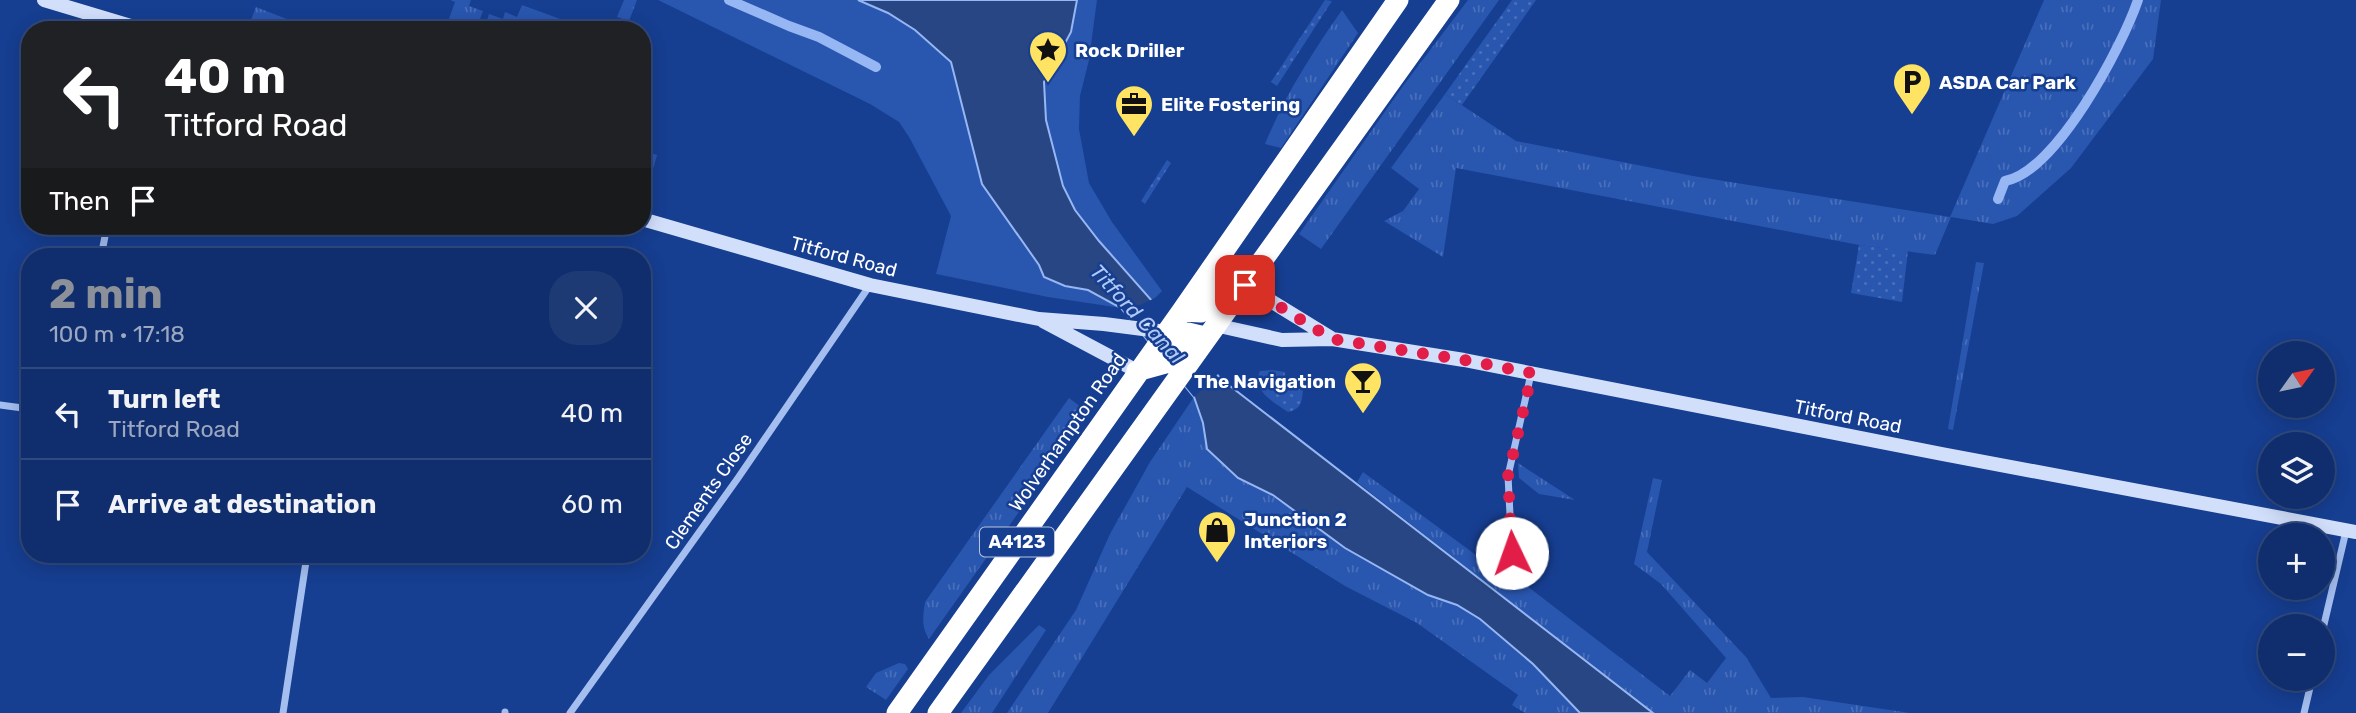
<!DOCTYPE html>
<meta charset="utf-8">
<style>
body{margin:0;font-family:Rubik,sans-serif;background:#1e3a75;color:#f1f3f6;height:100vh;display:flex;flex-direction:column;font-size:26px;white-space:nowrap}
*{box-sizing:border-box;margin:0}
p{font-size:23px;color:#9ca8c2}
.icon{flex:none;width:38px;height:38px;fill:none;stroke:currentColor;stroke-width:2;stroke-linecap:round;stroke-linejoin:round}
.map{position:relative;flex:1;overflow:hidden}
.drawer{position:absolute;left:21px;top:248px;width:630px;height:315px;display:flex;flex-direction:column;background:#102e6d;border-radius:28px;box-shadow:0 4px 18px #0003,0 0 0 2px #304a80}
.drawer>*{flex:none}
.banner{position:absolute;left:21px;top:21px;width:630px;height:214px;border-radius:28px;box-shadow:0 4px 18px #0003,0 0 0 2px #304a80;background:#202124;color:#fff;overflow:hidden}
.needle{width:46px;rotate:57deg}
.fabs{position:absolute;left:2258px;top:341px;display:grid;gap:14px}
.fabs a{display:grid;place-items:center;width:77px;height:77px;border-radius:50%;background:#102e6d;box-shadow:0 4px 18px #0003,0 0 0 2px #304a80;font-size:35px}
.pin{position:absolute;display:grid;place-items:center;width:60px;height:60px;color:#fff;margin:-30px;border-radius:14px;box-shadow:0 4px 10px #0006}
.me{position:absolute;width:77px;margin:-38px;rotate:357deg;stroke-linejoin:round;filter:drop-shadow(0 0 5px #0008)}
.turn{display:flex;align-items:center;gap:24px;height:147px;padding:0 28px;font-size:32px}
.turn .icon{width:91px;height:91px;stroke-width:2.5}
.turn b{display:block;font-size:49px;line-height:60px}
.then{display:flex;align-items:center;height:66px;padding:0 28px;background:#0003;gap:14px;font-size:26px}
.round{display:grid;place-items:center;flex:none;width:74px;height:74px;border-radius:28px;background:#1e3a75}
.headline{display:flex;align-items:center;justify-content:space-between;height:119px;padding:0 28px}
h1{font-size:42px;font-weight:700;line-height:52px;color:#8c9099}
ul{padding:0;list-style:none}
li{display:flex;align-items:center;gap:21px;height:91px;padding:0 28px;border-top:2px solid #304a80}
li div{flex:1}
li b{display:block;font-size:26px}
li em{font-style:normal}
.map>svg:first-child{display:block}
</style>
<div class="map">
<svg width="2356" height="713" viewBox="0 0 2356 713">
<defs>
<pattern id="grass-tufts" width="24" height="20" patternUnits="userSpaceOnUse" patternTransform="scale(1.75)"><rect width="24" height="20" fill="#2956af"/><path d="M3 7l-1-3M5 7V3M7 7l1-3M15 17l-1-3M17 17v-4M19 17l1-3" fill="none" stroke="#496fbb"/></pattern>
<pattern id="garden-dots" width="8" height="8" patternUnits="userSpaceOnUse" patternTransform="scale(1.75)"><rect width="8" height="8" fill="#2956af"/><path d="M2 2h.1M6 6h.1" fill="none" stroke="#496fbb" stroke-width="1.8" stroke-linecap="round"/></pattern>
</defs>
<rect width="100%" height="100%" fill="#163e91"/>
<path fill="url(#grass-tufts)" d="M450,0H471L469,6L483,11L476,30H445L455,2Z
M624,0H637L629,21L617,17Z
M1468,0H1499L1321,249L1299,234L1403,86Z
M2044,0H2161L2153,59L2071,168L2017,216L1993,224L1951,217L1935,255L1859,245L1456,168L1443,257L1384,221L1403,211L1419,189L1391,168L1445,94L1516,141L1693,176L1950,217Z
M522,5L563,20L559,30H484L489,14L503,19L505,12L517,17Z
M256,7L315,30H247Z
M1342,10L1358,33L1281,148L1265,144C1285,95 1312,53 1342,10Z
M642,150L657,155L647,190L642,189Z
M1976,262L1984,263L1953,430L1948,429Z
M1194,397L1203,423L1207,449L1238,478L1273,495L1347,549L1428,595L1460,607L1480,619L1533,664L1580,713H1525L1512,705L1518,695L1417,623L1345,586L1187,487L1048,713H1007L1076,610L1110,534L1150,462Z
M1069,398L1089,413L929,639C921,627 923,616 925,602Z
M1518,463L1575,500L1539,494L1519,478Z
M1363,472L1480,558L1485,538L1522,567L1527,586L1670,696L1690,670L1707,683L1726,658L1661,584L1634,564L1653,478L1662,480L1647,552L1746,657L1771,698L1803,697L1910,713H1653L1357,482Z
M1039,625L1046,630L992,713H961L989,675Z
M899,663L905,664L908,669L886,700L866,687L876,673Z"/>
<path fill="#2956af" d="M658,0H1097L1089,60L1080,96L1079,129L1089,183L1112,222L1162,291L1153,300L1140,305L1121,308L1048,297L936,274L951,216L909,137L899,122L870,104Z"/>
<path fill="url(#garden-dots)" d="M1325,0L1332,1L1277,86L1271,82Z
M1512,0H1536L1462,105L1445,94Z
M1167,160L1171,163L1145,204L1141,201Z
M1859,245L1908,251L1902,302L1851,293Z
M1272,370L1285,372L1284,387L1303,389C1302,403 1301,409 1288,412C1274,402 1251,391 1260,371Z"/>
<path fill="#284684" stroke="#96b7f3" stroke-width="2" d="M858,0H1077L1071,32L1044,82L1046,120L1063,186L1075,210L1099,241L1221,379L1653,713H1580L1533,664L1480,619L1457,605L1428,595L1345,548L1273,495L1238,478L1207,449L1203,423L1194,397L1121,308L1088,290L1065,286L1044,277L1039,265L982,184L951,62L915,30L888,13Z"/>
<path fill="#163e91" d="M1155,298L1220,372L1194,397L1121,308L1140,305Z"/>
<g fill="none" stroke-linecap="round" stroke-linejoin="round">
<path stroke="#96b7f3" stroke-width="10" d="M729,0L789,26L819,37L876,67
M1998,199L2005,181C2056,172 2122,47 2138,0"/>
<path stroke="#a4bef0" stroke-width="7" d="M101,257L107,226
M0,405L30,409
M1512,553L1508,476L1531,374
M2322,633L2346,531
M283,713L307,555
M505,713V712
M570,713L738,478L870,285
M2304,713L2312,679"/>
<path stroke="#d2dffb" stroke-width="14" d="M44,0L144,30
M642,219L870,285L1039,319L1104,324L1166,332L1168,339
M1245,285L1331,338
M1214,319L1215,325L1282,340L1332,339L1464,360L1942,454L2356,532
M1043,321L1137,371"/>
<path stroke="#fff" stroke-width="21" d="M1182,311L1201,312L1226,279L1245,285
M1137,371L1166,363L1188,333L1205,337
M897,713L1182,311L1398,0
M938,713L1449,0"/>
</g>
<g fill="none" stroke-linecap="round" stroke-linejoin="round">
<path stroke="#e11d48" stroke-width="12" stroke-dasharray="0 21.6" d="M1245,285L1332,339L1464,360L1532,373L1508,476L1512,553"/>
</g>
<defs>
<symbol id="sight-pin" viewBox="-11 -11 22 30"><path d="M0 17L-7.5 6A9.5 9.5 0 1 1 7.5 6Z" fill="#ffe363" stroke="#163e91"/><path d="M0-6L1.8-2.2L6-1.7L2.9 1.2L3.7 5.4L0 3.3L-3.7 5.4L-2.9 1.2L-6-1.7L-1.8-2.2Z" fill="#111"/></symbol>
<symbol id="parking-pin" viewBox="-11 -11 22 30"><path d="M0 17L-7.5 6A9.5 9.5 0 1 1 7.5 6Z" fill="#ffe363" stroke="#163e91"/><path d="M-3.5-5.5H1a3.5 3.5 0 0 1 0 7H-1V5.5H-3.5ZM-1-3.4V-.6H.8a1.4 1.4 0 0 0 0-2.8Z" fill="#111"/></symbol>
<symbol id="office-pin" viewBox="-11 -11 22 30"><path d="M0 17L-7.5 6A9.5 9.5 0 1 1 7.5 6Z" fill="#ffe363" stroke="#163e91"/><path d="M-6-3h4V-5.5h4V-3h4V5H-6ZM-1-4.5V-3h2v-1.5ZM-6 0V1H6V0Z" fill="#111"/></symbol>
<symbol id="bar-pin" viewBox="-11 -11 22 30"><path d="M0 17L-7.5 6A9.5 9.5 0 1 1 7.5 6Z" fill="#ffe363" stroke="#163e91"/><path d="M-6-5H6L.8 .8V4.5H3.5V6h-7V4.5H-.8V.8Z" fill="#111"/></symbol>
<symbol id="shop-pin" viewBox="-11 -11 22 30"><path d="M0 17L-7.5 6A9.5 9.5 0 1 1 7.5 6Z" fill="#ffe363" stroke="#163e91"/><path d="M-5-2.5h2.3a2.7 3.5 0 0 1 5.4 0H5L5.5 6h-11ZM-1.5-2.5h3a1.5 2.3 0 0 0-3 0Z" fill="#111"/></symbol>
</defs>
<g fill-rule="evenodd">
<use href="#sight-pin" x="1026" y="28" width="44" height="60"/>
<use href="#parking-pin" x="1890" y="60" width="44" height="60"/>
<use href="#office-pin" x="1112" y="82" width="44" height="60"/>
<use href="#bar-pin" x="1341" y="359" width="44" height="60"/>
<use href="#shop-pin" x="1195" y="508" width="44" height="60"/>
</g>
<g text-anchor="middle" stroke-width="5" stroke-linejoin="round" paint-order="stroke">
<rect fill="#163e91" stroke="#b9c5de" stroke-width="2" x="980" y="527.5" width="74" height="29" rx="5"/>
<g font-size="18" font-weight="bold" fill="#fff">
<text x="1017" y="548">A4123</text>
</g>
<g font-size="19" font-weight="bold" fill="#fff" stroke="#163e91" text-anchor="start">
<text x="1075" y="57">Rock Driller</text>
<text x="1939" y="89">ASDA Car Park</text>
<text x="1161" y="111">Elite Fostering</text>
<text x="1336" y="388" text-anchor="end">The Navigation</text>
<text x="1244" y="526">Junction 2<tspan x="1244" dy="22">Interiors</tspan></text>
</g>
<g font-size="19" fill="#fff" stroke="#163e91">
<text transform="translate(844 256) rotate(15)" y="7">Titford Road</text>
<text transform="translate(1848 416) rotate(11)" y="7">Titford Road</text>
<text transform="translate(1067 432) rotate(-55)" y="7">Wolverhampton Road</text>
<text transform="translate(708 491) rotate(-55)" y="7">Clements Close</text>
</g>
<g font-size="21" font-style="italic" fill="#b0c9f7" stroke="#163e91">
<text transform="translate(1137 314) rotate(47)" y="7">Titford Canal</text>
</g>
</g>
</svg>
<div class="fabs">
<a><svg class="needle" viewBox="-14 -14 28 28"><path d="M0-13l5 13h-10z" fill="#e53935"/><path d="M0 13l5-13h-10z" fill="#9ca8c2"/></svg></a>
<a><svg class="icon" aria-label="layers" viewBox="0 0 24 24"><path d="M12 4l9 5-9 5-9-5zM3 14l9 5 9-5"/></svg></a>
<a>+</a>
<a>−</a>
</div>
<div class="pin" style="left:1245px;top:285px;background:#d93025"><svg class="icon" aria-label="arrive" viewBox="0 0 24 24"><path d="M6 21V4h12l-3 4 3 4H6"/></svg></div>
<svg class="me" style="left:1512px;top:553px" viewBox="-20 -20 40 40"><circle r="19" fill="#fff"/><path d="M0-13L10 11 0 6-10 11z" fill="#e11d48"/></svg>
<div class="banner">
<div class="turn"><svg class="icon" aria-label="left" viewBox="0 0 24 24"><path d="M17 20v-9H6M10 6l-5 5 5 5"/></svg><div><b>40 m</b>Titford Road</div></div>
<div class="then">Then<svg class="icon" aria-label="arrive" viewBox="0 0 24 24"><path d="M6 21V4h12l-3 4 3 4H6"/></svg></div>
</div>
<section class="drawer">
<div class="headline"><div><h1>2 min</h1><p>100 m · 17:18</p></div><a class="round"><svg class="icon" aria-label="close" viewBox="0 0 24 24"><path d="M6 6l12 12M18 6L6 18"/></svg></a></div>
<ul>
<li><svg class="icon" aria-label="left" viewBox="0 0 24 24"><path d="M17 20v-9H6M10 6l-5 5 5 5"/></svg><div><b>Turn left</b><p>Titford Road</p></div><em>40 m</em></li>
<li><svg class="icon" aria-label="arrive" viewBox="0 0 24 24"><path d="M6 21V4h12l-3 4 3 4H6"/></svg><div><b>Arrive at destination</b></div><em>60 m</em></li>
</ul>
</section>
</div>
